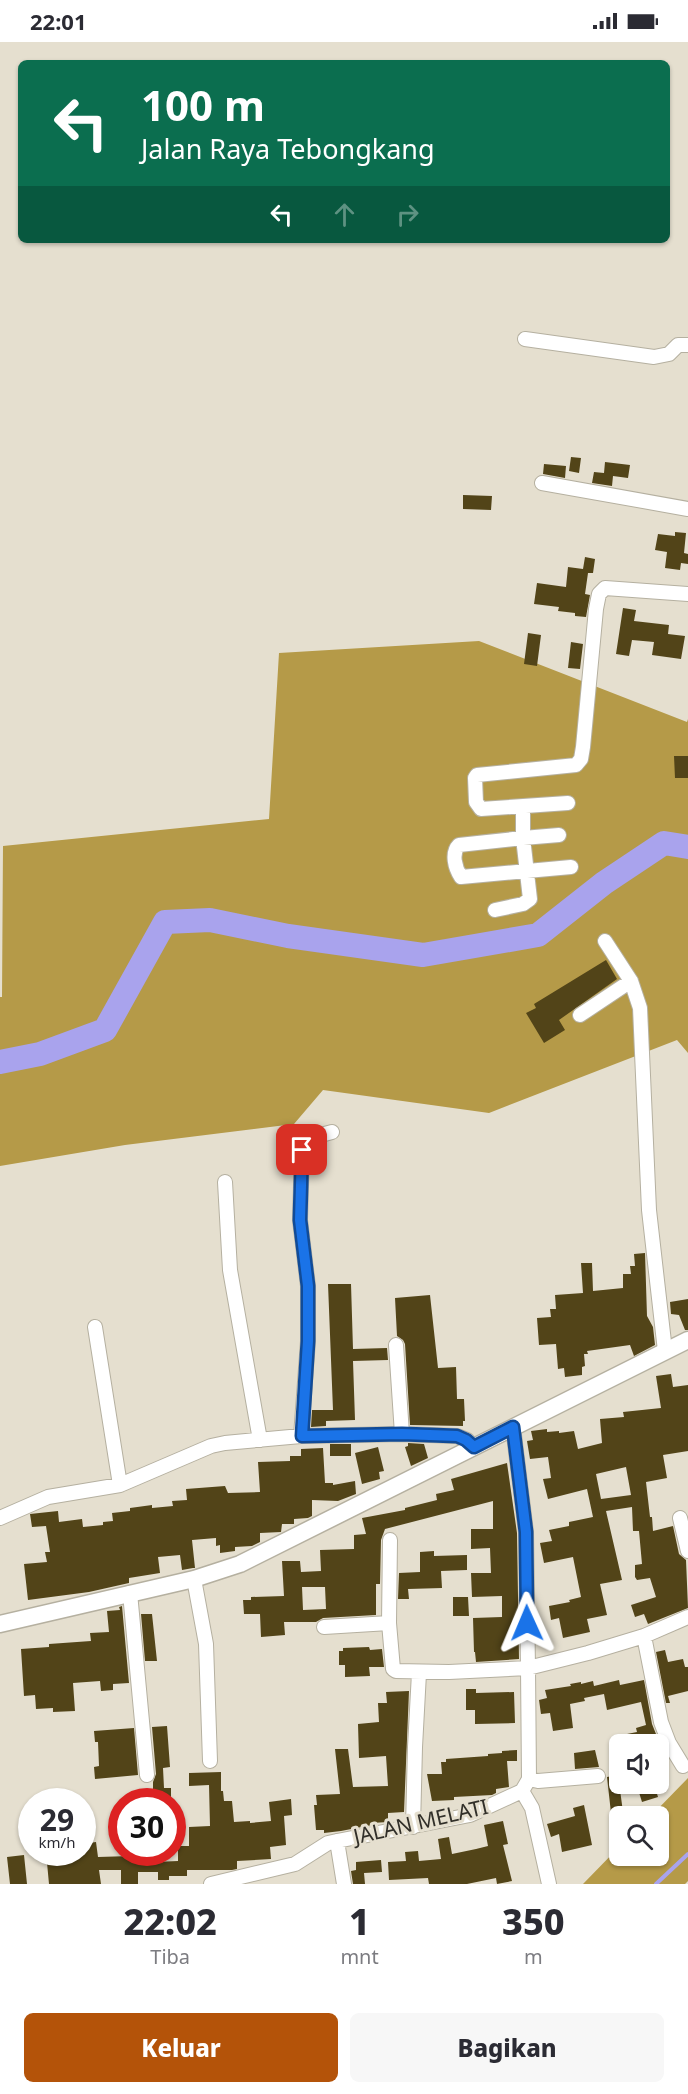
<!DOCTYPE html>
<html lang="id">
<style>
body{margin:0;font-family:"Noto Sans",sans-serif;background:#f7f7f7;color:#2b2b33;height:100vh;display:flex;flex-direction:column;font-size:22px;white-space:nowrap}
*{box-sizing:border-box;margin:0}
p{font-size:20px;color:#7c7c81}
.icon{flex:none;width:33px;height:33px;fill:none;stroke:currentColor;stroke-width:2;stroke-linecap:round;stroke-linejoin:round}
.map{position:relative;height:1842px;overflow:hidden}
.panel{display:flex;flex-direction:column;background:#fff;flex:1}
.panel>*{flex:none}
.hud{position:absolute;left:18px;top:18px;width:652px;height:183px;border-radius:9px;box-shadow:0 2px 4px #0004;background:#0b6e4f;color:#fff;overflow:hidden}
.controls{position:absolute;left:609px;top:1692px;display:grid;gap:12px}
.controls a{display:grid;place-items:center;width:60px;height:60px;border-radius:9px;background:#fff;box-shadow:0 2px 4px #0004;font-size:30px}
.speed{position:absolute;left:18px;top:1746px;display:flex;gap:12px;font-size:30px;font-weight:700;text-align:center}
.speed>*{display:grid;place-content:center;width:78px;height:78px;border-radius:50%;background:#fff;box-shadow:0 2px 4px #0004;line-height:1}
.speed small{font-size:15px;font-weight:400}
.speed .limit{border:9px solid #d22;background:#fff;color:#111}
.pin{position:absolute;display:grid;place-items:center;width:51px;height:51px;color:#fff;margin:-26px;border-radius:12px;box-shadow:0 3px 9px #0006}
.me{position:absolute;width:66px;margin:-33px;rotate:359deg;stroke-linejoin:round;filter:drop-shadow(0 0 4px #0008)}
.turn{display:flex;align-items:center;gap:21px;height:126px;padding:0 24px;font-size:27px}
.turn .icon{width:78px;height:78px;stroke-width:2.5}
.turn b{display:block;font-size:42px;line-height:51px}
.lanes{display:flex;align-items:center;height:57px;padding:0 24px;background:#0003;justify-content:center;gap:30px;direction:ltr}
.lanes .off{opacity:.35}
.eta{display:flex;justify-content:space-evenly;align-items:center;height:102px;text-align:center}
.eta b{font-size:36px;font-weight:800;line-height:42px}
.button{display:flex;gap:12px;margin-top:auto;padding:12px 24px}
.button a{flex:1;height:69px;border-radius:9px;background:#b45309;color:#fff;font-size:24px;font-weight:800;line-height:69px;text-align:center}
.button a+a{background:#f7f7f7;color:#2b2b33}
.status{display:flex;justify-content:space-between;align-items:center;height:42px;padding:0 30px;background:#fff;direction:ltr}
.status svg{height:16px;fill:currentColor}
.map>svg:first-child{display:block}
</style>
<div class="status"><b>22:01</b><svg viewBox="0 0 49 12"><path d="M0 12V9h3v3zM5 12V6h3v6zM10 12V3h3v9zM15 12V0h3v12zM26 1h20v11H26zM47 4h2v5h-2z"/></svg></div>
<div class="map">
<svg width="688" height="1842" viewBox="0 0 688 1842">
<rect width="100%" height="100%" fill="#e5dfcf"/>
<path fill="#b59a48" d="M479,599L687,680L688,677V1011L677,998L489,1071L323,1048L294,1082L125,1103L0,1124V955H2L3,804L269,777L279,611Z
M688,1736V1839L685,1842H583L619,1805L620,1814H658V1774H651Z"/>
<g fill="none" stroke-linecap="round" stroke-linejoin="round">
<path stroke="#a9a3ed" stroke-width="4" d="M656,1842L688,1812"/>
<path stroke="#a9a3ed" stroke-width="24" d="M0,1020L40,1012L105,988L165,880L210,878L288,894L423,913L538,893L604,841L664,801L688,805"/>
</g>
<path fill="#524418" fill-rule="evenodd" d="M571,415L581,416L579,431L569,429Z
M605,420L630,423L628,436L613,434L612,444L592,441L594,430L604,431Z
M544,422L566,424L565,436L543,432Z
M463,453L492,454L491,468L463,467Z
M675,490L686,491L684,511L688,512V522L681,521L680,528L665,526L667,510L655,508L658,492L675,494Z
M585,515L595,517L593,531H588L585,552L590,553L586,575L575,574V571L558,569L559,565L534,562L537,541L566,545L568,525L583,527Z
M623,566L636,568L634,579L669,583L668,592L685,594L681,617L652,613L654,600L632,598L629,614L616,612Z
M528,591L541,593L537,624L524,622Z
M571,600L583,602L580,627L568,626Z
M674,714H688V736H675Z
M606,918L617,937L559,978L565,988L544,1001L526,971L536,966L534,962Z
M645,1211L647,1274L653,1285L655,1303L634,1314L630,1303L587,1309L588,1312H584L585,1324L582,1325V1333L565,1335L564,1326L558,1327L556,1302L539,1303L537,1276L551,1275L550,1267H556L555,1253L583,1251L581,1221H592L593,1249L623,1246V1232H631L630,1224H635L634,1212Z
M328,1242H351L353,1307L387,1306L388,1318L353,1319L355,1378L326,1379V1384L311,1385L312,1368H333Z
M430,1253L438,1326L456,1325L457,1357H464L465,1379H463V1384L410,1383L405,1302L403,1298L397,1294L395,1256Z
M688,1257V1288H685L679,1273L671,1272L670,1260Z
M671,1332L673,1345L688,1343V1409L663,1413L667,1436L646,1440L650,1475H652L653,1489L673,1484L679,1512L686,1518L688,1566L648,1582L644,1572L635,1575L631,1563L656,1555L650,1536L637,1538L635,1535V1523L642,1522L639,1489H633L632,1465L606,1469L622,1538L600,1542L607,1573L587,1577L590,1590L563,1596L559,1576L551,1578L549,1564L570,1560L569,1558L581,1555L573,1515L544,1521L540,1501L552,1499L549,1488L569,1484V1480L593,1475L587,1447L548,1457L543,1437L551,1436L548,1415L530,1417L527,1399L533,1398L531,1389L547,1387V1390L559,1389V1391L574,1389L578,1407L602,1401L600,1377L624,1375L623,1370L661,1366L656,1334ZM626,1425L631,1453L601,1457L596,1432Z
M408,1401L424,1402L428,1416L411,1424L405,1405L408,1404Z
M330,1402H351V1414H330Z
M378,1405L384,1429L379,1430L380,1437L362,1442L355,1411Z
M323,1406L325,1441H333V1443L355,1439L356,1452L338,1459L312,1458V1474L308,1476L294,1477V1482H282L281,1490L260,1491V1500L252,1504L235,1505V1509L220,1511V1503L216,1504V1496L192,1498L195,1526H193L182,1528L180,1513L158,1515L160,1531L129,1536V1541L89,1550L28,1558L24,1522L47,1520L45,1510H50L46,1484L32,1485L30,1472L58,1469L59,1480L82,1477L83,1485L103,1483V1480L113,1479L112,1471L130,1469V1466L152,1463V1466L173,1464L172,1459L187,1458L186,1447L225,1444L228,1451L260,1450L258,1420L290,1419V1414H301V1407Z
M507,1421L517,1491L519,1617L476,1620L475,1610H474L473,1576L502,1575V1554L472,1555L471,1531H491L490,1506L471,1507V1487H493V1459L385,1487L381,1498L380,1542H376V1573L323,1576L316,1580H284L285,1593L261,1595L260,1572H244L243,1558H251V1555L284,1554L282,1519H300L301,1530L321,1529L320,1508L354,1507V1493L366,1492L362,1476L405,1468V1466L437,1458L436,1452L454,1448L451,1437ZM302,1545H325L326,1567L303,1568Z
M434,1509V1514L467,1513V1528L441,1529L442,1546L408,1547L409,1557H398L399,1531L420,1530V1510Z
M453,1555H468L469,1574H453Z
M122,1564L129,1641L113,1642V1648L101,1649L100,1639L73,1641L75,1669L53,1670V1666L36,1667L35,1653L24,1654L21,1607L49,1605V1602L91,1599L90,1591L109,1590L107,1569L120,1568L119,1565Z
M141,1572H152L157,1619H145Z
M369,1605L370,1608L382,1607L384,1625H369L370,1634L345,1635V1623H339V1609H343V1606Z
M665,1608L668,1620L683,1617L685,1625H688V1649L668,1654L670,1661H666L656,1610Z
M619,1638L620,1643L644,1638L652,1682L660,1702H625L622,1693L637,1690L636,1686L646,1683L641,1660L607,1668L604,1652L584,1656L585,1659L570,1662L573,1686L553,1689L550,1671L541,1672L539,1658L547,1656L545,1648L571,1644L570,1642L581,1640V1642L593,1639L594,1644Z
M466,1647H476V1651L514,1650L515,1681L475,1682V1668H466Z
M409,1649L404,1770L388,1771V1780L371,1781L372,1783L341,1789L324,1791V1788H316L314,1763H317L316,1753L340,1752L335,1707H348L353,1745L388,1744L386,1714L359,1716L358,1682L379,1680L378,1661H387L386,1650Z
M167,1684L170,1725L163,1726L164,1746H171V1758H153V1740L156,1732L152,1685Z
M134,1686L138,1733L95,1737L94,1725L99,1724L98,1700H95L94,1689Z
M517,1708V1719H507L509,1745L496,1747V1751L492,1753L454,1755V1758L432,1759L427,1732H442L441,1720H446V1717L488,1714V1712L502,1711V1709Z
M595,1708L599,1725L575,1727L574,1711Z
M221,1730V1749H223L224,1759H232L234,1780L250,1779V1781L271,1779L269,1760L291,1757L292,1773L284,1774L286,1803L270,1805L271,1817L237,1819V1827L232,1828H187V1834H169V1838H158V1830H138V1842H121V1828H99L101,1842H49L46,1810H82V1802L96,1800L98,1815L131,1814V1810H155V1820L178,1819V1804H189V1785L210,1784L209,1743L189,1744V1731Z
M618,1733L623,1770L611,1771L607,1735Z
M647,1742H654L658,1755L642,1760L637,1744Z
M584,1763L592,1803L562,1810L559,1792L551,1795L547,1782L575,1774L573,1766Z
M503,1779L508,1802L503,1803L512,1839L497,1842L496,1836L467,1842H429L428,1836L389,1838L388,1820L406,1819L405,1810L418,1809L419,1819L441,1817L438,1797L449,1795L452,1812L476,1807L488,1804L484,1783Z
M24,1813L27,1842H10L7,1815Z
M381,1818L382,1830L364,1831L365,1842H353L351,1829L356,1828V1820Z"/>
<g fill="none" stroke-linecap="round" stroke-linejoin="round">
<defs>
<path id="minor" d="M525,297L654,315L669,312L678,303H688
M542,441L688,467
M568,761L481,767L476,760L475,736L477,733L576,723L581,717L583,705L596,567L599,552L605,546L688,552
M559,793L523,796L459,803C451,811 455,826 461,835L571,825
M495,868L523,862L530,857L523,796V765
M605,899L631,939L640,966L649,1168L665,1309
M580,973L631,939
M225,1140L230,1228L260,1398
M95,1285L120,1443
M396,1303L402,1392
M301,1394L308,1299V1244L300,1178L302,1108L306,1097L332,1090
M0,1476L48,1455L120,1443L211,1404L225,1401L301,1394L402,1392L457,1394L467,1398L474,1405
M680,1476L688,1509
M390,1498L389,1581L393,1627L396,1629L449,1630L528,1626L526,1490L513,1385
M194,1537L206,1602L210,1719
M130,1551L147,1733
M324,1585L389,1581
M644,1594L661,1680L669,1701L683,1724
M529,1737L538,1739L598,1734
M522,1749L532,1766L549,1842
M413,1785L415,1705L419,1631
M337,1799L344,1842
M211,1842L295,1822L328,1801L337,1799L470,1773L522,1749L529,1737L528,1626L588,1611L644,1594L688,1575"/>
<path id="major" d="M0,1582L194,1537L240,1522L688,1298"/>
</defs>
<use href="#minor" stroke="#b5b0a0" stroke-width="16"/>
<use href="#major" stroke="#b5b0a0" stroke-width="19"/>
<use href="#minor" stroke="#fff" stroke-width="14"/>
<use href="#major" stroke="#fff" stroke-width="16"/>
</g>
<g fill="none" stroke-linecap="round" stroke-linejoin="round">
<defs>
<path id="route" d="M302,1108L300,1178L308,1244V1299L302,1394L402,1392L457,1394L466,1398L474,1405L513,1385L526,1490L527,1581"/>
</defs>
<use href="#route" stroke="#114b97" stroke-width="15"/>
<use href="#route" stroke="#1a73e8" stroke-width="10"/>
</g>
<g text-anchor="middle" stroke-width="6" stroke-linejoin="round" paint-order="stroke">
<g font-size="21" fill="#312f29" stroke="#e5dfcf">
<text transform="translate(421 1780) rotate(-13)" y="7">JALAN MELATI</text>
</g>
</g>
</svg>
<div class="controls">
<a><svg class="icon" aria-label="sound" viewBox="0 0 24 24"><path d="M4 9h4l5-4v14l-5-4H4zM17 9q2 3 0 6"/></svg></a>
<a><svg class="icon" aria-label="search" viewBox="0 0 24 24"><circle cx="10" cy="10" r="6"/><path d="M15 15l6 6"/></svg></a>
</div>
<div class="speed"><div>29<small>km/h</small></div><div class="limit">30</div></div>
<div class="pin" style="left:302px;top:1108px;background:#d93025"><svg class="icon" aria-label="arrive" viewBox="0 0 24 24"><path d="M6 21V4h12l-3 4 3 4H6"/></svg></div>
<svg class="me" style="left:527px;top:1581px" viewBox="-20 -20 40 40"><path d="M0-17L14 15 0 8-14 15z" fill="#1a73e8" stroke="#fff" stroke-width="4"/></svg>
<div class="hud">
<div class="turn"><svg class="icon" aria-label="left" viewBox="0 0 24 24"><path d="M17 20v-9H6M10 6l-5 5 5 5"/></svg><div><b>100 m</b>Jalan Raya Tebongkang</div></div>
<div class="lanes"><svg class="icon" aria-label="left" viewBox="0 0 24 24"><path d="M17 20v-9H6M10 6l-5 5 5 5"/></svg><svg class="icon off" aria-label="ahead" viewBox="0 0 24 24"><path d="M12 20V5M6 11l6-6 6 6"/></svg><svg class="icon off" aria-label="right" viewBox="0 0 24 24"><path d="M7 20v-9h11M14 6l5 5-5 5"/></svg></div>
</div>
</div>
<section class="panel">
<div class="eta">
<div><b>22:02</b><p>Tiba</p></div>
<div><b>1</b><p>mnt</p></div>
<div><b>350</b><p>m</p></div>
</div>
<div class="button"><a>Keluar</a><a>Bagikan</a></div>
</section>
